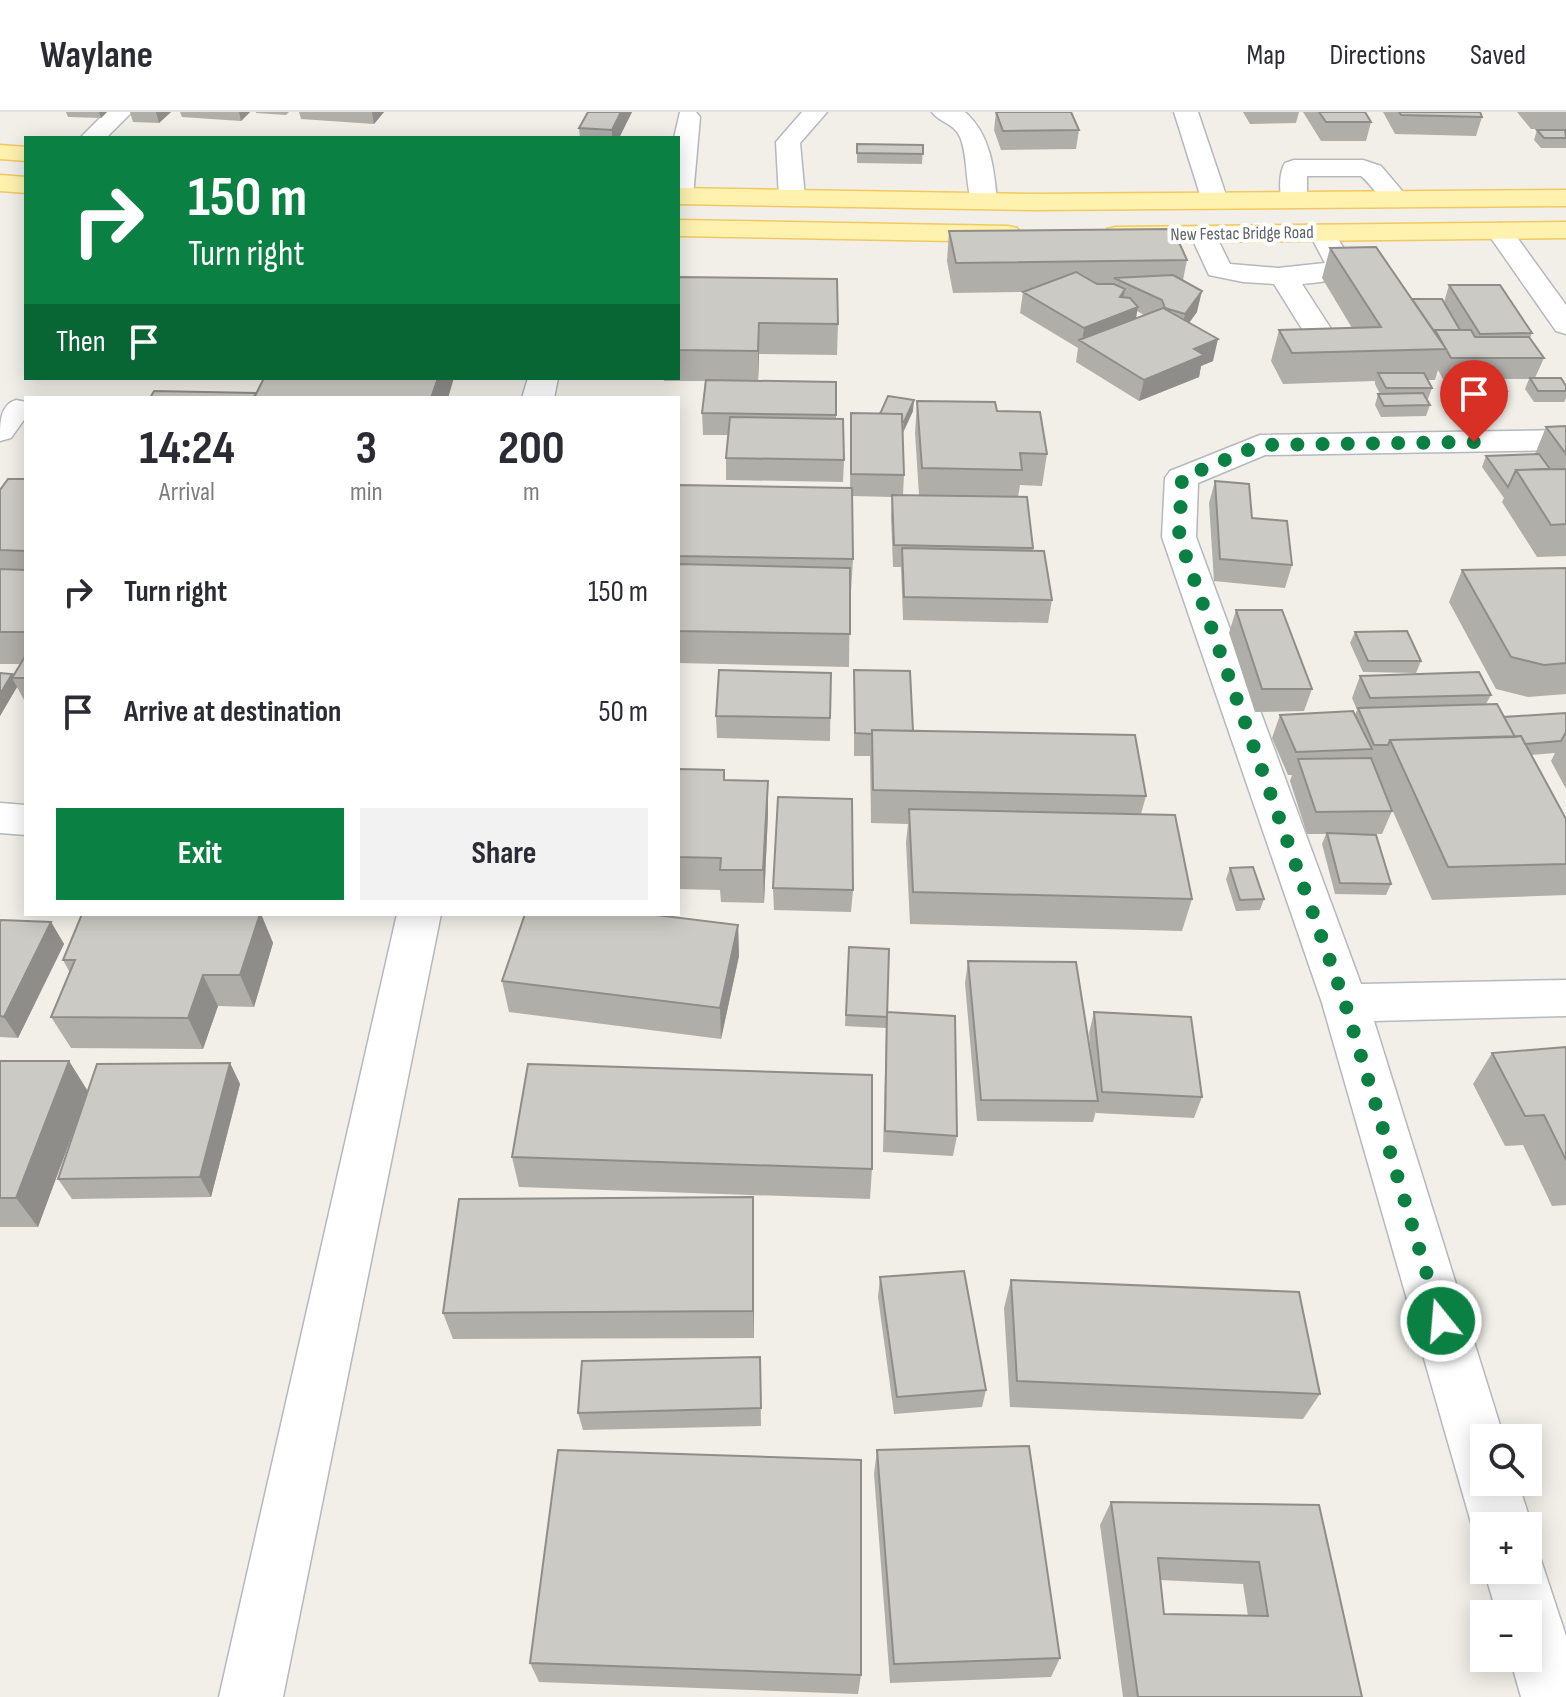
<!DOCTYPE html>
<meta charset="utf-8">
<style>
body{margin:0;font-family:"Sofia Sans Condensed",sans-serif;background:#f2f2f3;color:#2b2b33;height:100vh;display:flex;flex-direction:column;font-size:30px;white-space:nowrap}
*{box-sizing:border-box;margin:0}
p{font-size:26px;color:#7c7c81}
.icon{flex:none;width:44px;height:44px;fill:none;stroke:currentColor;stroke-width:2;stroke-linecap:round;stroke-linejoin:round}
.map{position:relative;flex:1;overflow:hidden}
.drawer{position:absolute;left:24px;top:284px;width:656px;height:520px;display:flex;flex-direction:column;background:#fff;border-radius:0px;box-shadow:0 4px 20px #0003}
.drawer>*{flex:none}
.guide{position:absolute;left:24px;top:24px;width:656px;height:244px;border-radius:0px;box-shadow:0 4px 20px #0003;background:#0b8043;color:#fff;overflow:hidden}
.fabs{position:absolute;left:1470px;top:1312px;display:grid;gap:16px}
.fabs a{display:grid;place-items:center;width:72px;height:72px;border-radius:0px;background:#fff;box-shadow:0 4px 20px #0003;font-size:40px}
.pin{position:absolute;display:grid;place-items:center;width:68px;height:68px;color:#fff;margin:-82px -34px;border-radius:50% 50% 50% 0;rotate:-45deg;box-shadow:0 0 8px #0007}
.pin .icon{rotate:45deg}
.me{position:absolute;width:88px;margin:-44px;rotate:343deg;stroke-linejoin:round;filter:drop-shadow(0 0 6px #0008)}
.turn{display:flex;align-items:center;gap:28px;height:168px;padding:0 32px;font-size:36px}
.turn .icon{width:104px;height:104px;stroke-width:2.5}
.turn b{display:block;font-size:56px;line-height:68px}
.then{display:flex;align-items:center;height:76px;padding:0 32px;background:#0003;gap:16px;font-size:30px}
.eta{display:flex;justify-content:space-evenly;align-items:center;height:136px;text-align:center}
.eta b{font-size:48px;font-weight:700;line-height:56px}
.cta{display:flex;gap:16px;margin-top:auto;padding:16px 32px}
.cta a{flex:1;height:92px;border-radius:0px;background:#0b8043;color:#fff;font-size:32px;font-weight:700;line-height:92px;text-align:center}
.cta a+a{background:#f2f2f3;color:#2b2b33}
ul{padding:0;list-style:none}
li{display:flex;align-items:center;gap:24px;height:120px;padding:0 32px}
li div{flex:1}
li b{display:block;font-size:30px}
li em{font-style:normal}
header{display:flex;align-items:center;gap:48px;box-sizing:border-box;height:112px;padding:0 40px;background:#fff;border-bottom:2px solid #e1e1e2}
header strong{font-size:38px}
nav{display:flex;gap:44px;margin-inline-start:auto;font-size:28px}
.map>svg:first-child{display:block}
</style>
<header>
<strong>Waylane</strong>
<nav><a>Map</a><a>Directions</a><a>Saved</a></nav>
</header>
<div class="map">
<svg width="1566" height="1585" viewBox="0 0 1566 1585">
<rect width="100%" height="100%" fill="#f1efe8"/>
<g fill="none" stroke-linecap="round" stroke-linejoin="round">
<defs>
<path id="minor" d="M106,0H132L106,26H80Z
M680,0H696L700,5L693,84L689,89L680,92L678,26H674Z
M802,0H827L800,31L805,86L801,91H783L779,86L776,30Z
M932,0H965C991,23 994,57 997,89L993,95H975C964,79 969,45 960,25C954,11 940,11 932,0Z
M1174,0H1198L1228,89L1224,95H1206L1202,89Z
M1294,48H1363L1381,54L1409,87L1405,92C1382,98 1376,76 1361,64H1307V88L1303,93H1285C1278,84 1279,60 1285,51Z
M1499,111L1508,113L1566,193V222L1556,219L1486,119L1490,113Z
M1322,113L1331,115L1353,152C1343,170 1320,170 1302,172L1348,243L1344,249L1333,252L1322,249L1274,172L1243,170L1209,163L1190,122L1194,116H1212L1230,152L1278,156L1325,151L1309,121L1313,115Z
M528,266H558L554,286H522Z
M16,288L26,290V305L11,326L0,329C0,310 0,293 16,288Z
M1566,318V338L1265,343L1198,371L1196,425L1361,872L1566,868V904L1374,909L1504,1326H1484V1370H1518L1532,1414L1528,1424V1414H1484V1437L1472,1414L1322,891L1162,425L1165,366L1170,359L1260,323Z
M0,691L26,693V723L0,721Z
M397,802H441L283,1585H219Z
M1528,1433L1537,1436L1566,1524V1585H1521L1510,1546H1528V1502H1497L1484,1458H1528Z"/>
<path id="major" d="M0,33L26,35V49L0,47Z
M0,63L26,65V81L0,79Z
M678,76L1033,82L1566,78V94L1033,98L678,92Z
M678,108L1008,114L1017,116L1021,122L1017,128L1008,130L678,124Z
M1566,110V126L1116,131L1107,129L1103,123L1107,117L1116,115Z"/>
</defs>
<use href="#minor" stroke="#b5b8bc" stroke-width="3"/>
<use href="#major" stroke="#f2c960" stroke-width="3"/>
<use href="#minor" fill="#fff" fill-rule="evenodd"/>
<use href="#major" fill="#fff2af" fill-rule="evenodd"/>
</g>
<path fill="#afaea9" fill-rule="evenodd" d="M66,0H107L101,6L68,5Z
M130,0H171L159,11L133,10Z
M180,0H250L241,9L182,5Z
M256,0H289L286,3L256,1Z
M299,0H384L374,12L301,7Z
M632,0L619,26H580L579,16Z
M996,0L1079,18L1076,37L1001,38L994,18Z
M1243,0H1299L1296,11L1250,12Z
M1303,0H1365L1371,10L1366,29H1321Z
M1383,0H1480L1482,5L1476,24L1395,22Z
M1517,0H1566V17H1531Z
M1537,18L1566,19V36H1541L1534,28Z
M857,32L923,33L922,52L857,51Z
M949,119L1187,148L1183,168L1197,200L1189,211L1213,249L1201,254L1199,265L1139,289L1076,250L1078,236L1020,201L1023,180L953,181L947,149ZM1137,199L1144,203L1136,206Z
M1330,136L1412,187L1444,190L1449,173L1532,221L1530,226L1544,246L1535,266L1566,279V286L1564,290H1534L1525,277L1529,267H1499L1507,279L1502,290H1460L1453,277L1456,267H1443L1438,258L1435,268H1428L1432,276L1428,287H1426L1430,293L1426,304L1381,305L1375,293L1378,282H1380L1375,272V269L1283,272L1271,249L1279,218L1352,216L1322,166Z
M678,165L838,212L837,243L759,242L758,269L836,270V307L844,348L843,370L726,368V346L728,323H703L702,301L705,269H664V266H678Z
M917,289L997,299L1047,342L1042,374L1020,373L1018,385L1033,436V439L1052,488L1048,511L903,508L901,455H893L891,405L892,385L852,384L853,447L851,480H850L849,555L678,551V373L850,376L851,301L880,302L913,299L902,321L904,363L903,383H919L915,321Z
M1566,314V444L1537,445L1502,390L1504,386L1482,355L1486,344L1535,342L1546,315Z
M26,367V588H24L17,575L0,604V561L12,562L13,564L20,552H0V378Z
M1215,369L1252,406L1292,453L1285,476L1214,469L1209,391Z
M1566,457V582L1528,585L1496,577L1449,490L1462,458Z
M1236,498L1312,577L1304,599L1255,600L1229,521Z
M1355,520L1421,549L1416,561L1363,560L1350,531Z
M854,558L913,619L1146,684L1141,702L1192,787L1182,819L910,812L906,730L908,712L871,711L870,644H854Z
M831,561L830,629L717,626L716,604Z
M1360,564L1491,583L1486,592L1504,605L1566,601V677L1551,649L1555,641L1531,643L1566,752V783L1432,788L1383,677L1392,699L1382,722H1355L1391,772L1386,783L1335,782L1322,732L1326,722H1307L1290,669L1292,663H1288L1272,626L1280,603H1355L1357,598L1352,586Z
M678,657L724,668L768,669V701L764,791L721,790L720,778L678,777Z
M1230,756L1264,787L1260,798L1236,799L1226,767Z
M773,776L853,778L851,800L774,798Z
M82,802H261L273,831L254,895L218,894L203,937L71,936L51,905L70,861L63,848Z
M0,810H51L64,832L18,926L0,925Z
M738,813L739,844L721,927L509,900L502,869Z
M849,835L888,901L957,1024L953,1044L883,1040L886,916L845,914Z
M968,849L1091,941L1089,921L1094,900L1202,985L1194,1006L1096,1001V999L1093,1010L977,1009L965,871Z
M1566,935V1093L1552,1094L1523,1033L1505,1034L1473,972L1492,941Z
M0,949H69L88,979L230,951L240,972L211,1085L72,1087L58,1067L77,1010L38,1115H0Z
M512,1045L872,1057L870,1087L519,1075Z
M754,1114V1226L453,1227L443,1201Z
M880,1165L986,1278L982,1295L894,1302L878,1185Z
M1011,1168L1320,1282L1303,1307L1010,1295L1004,1196Z
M760,1245L761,1314L583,1318L578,1301Z
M877,1338L1060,1546L1051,1565L890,1571L874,1362Z
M1111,1390L1319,1393L1362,1585H1123L1100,1413ZM1160,1468L1243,1472L1248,1504L1164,1502Z
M530,1551L861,1563L858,1582L539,1570Z"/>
<path fill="#8f8d8a" d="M99,0H107L101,6Z
M156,0H171L159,11Z
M239,0H250L241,9Z
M372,0H384L374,12Z
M621,0H632L619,26H612V18Z
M1125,177L1121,198L1138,195L1134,216L1082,230L1084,216L1120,185Z
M1202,179L1197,200L1180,223L1185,202Z
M759,211V242L758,270V239Z
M1218,227L1213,249L1201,254L1199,265L1139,289L1144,268L1194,237Z
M438,266H454L448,286H431Z
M914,288L913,299L903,321L904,310Z
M12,562L14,566H12L17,575L0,604V582Z
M768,669V701L764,791L763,758Z
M260,802H261L273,831L254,895L240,863Z
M51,810L64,832L18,926L4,905Z
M738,813L739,844L721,927L720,896Z
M203,863L218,894L203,937L188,906Z
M69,949L88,980L38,1115L16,1086Z
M230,951L240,972L211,1085L200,1065Z
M753,1085L754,1114V1226L753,1199Z"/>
<path fill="#cccac5" stroke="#8f8d8a" stroke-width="2" fill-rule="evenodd" d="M588,0H621L612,18L579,16Z
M996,0H1071L1079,18L1003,19Z
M1319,0H1365L1371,10H1326Z
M1399,0H1480L1482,5L1401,3Z
M1537,18H1565L1566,26H1544Z
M857,32L923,33V42L857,41Z
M1173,117L1187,148L956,151L949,119Z
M1376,135L1446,237L1292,241L1279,218L1381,215L1330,136Z
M1076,160L1097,172H1114L1125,177L1120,185L1130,186L1138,195L1084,216L1023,180Z
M1173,163L1202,179L1185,202L1165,196L1162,188L1114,166Z
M678,165L837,167L838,212L759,211L758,239L678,238Z
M1449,173H1500L1532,221L1480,222Z
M1412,187H1442L1460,218H1435L1434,219Z
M1163,196L1218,227L1194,237L1204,243L1144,268L1079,228Z
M1435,218H1471L1475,225H1529L1544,246H1451Z
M1378,261H1424L1432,276H1386Z
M264,266H438L431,286H254Z
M1457,266H1498L1507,279H1464Z
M1530,266H1561L1566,274V279H1538Z
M706,268L836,270V303L702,301Z
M154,279L256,281L253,286H150Z
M1423,281L1430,293L1384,294L1378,282Z
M888,284L914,288L904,310H902V302H880Z
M917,289L995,290L997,299L1040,300L1047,342L1020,341L1022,358L922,356Z
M851,301L902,302L904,363L851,362Z
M730,305L843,307L844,348L726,346Z
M1566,314V342L1546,315Z
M1539,342L1550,357L1516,358L1508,375L1486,344Z
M1566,357V412L1551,413L1516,358Z
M8,367H26V439L0,438V378Z
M1215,369L1249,372L1252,406L1287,409L1292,453L1220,447Z
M678,373L852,376L853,447L678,444Z
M892,383L1027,385L1033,436L894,433Z
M902,436L1044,439L1052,488L904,485Z
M678,452L850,456V522L678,519Z
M1566,456V551L1544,553L1511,545L1462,458Z
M0,457L26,458V520H0Z
M1236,498H1282L1312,577H1262Z
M1407,519L1421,549H1368L1355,520Z
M26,543V566H12Z
M719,558L831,561L830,606L716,604Z
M854,558L910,559L913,619L872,618V622L855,621Z
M1479,560L1491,583L1370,586L1360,564Z
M0,561L12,562L0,582Z
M1497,592L1515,625L1390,628L1388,633H1374L1358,596Z
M1353,599L1372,637L1296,640L1280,603Z
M1566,601V620L1561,629L1525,632L1521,624L1515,625L1504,605Z
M872,618L1135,623L1146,684L873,678Z
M1521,624L1566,707V752L1448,755L1390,628Z
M1371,646L1392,699L1316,700L1298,647Z
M678,657L724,658V668L768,669L763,758H720L721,746L678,745Z
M778,685L852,687L853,778L773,776Z
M909,697L1175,703L1192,787L913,780Z
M1327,721L1376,723L1391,772L1340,771Z
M1253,755L1264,787L1240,788L1230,756Z
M82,802H260L240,863H203L188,906L51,905L75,848H63Z
M525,802H648L738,813L720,896L502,869Z
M1,808L51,810L4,905L0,904V810Z
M849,835L889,837L887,905L846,903Z
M968,849L1076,850L1098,989L981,988Z
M887,900L955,904L957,1024L885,1019Z
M1094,900L1191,905L1202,985L1102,980Z
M1566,935V1048L1544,1003L1525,1004L1492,941Z
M0,949H69L16,1086H0Z
M230,951L200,1065L58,1067L97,952Z
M528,952L872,963V1057L512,1045Z
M753,1085V1199L443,1201L459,1087Z
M964,1159L986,1278L897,1285L880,1165Z
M1011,1168L1299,1180L1320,1282L1017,1269Z
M760,1245L761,1296L578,1301L582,1249Z
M1029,1334L1060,1546L894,1552L877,1338Z
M558,1338L861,1348V1563L530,1551Z
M1111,1390L1319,1393L1362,1585H1138ZM1158,1446L1259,1450L1268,1504L1164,1502Z"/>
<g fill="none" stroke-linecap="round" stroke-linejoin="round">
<path stroke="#0b8043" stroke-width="14" stroke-dasharray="0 25.2" d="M1441,1209L1345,891L1179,425L1182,366L1260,333L1474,330"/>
</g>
<g text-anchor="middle" stroke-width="8" stroke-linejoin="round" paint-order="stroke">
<g font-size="18" fill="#5f6368" stroke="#fff">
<text transform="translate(1242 121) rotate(-1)" y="6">New Festac Bridge Road</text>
</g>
</g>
</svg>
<div class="fabs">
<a><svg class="icon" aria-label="search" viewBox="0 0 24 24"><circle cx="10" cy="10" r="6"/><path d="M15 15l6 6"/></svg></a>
<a>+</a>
<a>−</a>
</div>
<div class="pin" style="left:1474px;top:330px;background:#d93025"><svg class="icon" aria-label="arrive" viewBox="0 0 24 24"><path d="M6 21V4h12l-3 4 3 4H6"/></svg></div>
<svg class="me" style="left:1441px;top:1209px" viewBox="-20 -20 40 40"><circle r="17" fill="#0b8043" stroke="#fff" stroke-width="3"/><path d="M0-11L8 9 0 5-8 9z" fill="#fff"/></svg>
<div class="guide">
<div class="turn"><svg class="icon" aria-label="right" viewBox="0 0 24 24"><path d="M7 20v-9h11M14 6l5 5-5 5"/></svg><div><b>150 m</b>Turn right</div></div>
<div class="then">Then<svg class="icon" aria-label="arrive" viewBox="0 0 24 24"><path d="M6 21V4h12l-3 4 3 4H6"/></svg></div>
</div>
<section class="drawer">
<div class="eta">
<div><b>14:24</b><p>Arrival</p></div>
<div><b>3</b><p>min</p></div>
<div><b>200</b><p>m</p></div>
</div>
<ul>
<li><svg class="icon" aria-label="right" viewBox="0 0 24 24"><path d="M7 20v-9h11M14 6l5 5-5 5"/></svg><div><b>Turn right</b></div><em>150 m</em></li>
<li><svg class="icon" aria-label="arrive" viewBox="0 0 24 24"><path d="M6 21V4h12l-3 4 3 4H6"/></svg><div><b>Arrive at destination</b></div><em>50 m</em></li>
</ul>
<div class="cta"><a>Exit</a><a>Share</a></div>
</section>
</div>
